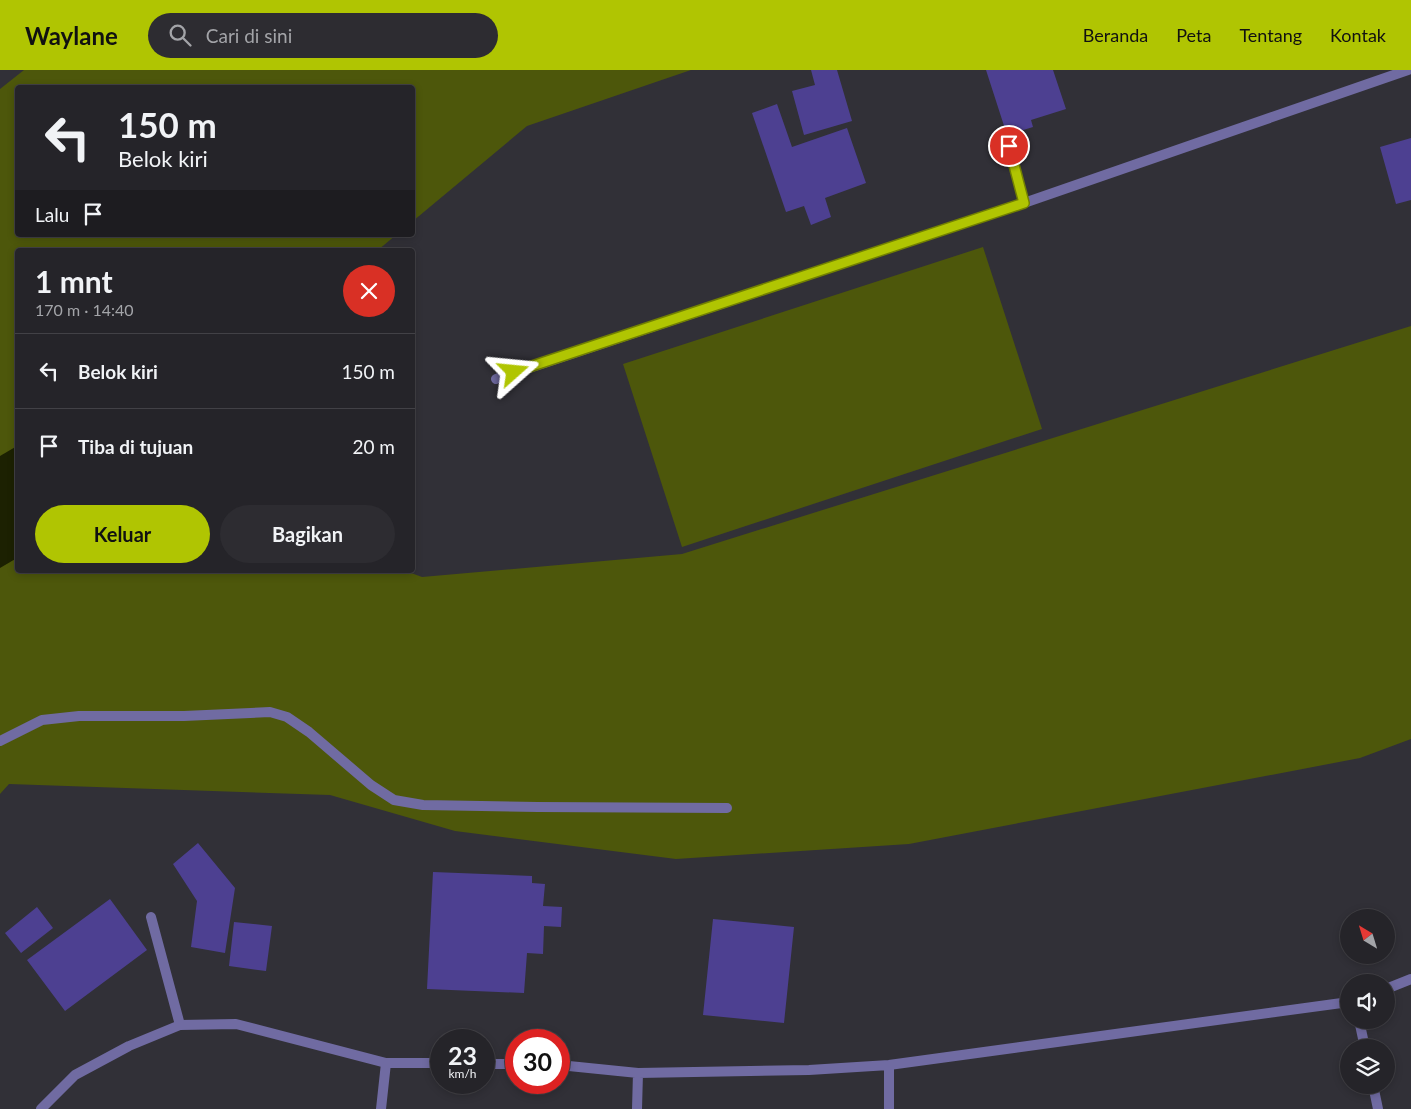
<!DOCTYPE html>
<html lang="id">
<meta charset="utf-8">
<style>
body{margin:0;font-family:Lato,sans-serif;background:#2d2c31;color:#f1f3f6;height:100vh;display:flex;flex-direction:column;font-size:19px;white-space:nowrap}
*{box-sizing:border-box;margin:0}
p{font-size:16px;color:#a3a4a8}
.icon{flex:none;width:28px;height:28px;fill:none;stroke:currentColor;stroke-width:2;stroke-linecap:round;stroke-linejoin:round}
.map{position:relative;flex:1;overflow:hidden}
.details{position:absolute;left:15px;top:178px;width:400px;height:325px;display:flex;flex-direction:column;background:#252429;border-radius:5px;box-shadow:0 2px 8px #0003,0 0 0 1px #424146}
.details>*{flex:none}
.guide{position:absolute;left:15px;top:15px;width:400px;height:152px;border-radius:5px;box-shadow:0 2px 8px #0003,0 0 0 1px #424146;background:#252429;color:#f1f3f6;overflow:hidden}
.needle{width:32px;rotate:322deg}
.tools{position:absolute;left:1340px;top:839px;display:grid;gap:10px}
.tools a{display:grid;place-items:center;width:55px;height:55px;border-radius:50%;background:#252429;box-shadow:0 2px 8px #0003,0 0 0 1px #424146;font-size:25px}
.speed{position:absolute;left:430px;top:959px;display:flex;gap:10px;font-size:25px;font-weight:700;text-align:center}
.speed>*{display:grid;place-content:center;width:65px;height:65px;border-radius:50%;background:#252429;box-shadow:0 2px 8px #0003,0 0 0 1px #424146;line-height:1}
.speed small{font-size:12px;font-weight:400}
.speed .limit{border:8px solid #d22;background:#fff;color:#111}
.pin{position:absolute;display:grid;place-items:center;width:42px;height:42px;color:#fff;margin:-21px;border:2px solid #fff;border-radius:50%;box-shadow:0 1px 5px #0007}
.me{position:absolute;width:55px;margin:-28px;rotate:72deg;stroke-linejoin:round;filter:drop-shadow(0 0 4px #0008)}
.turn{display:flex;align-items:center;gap:18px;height:105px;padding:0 20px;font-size:22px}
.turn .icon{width:65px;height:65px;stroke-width:2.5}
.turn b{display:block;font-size:35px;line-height:42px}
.then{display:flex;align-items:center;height:48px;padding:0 20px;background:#0003;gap:10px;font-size:19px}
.round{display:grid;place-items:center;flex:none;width:52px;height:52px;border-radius:26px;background:#2d2c31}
.head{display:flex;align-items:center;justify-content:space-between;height:85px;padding:0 20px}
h1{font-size:30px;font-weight:700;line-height:38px}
.primary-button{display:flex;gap:10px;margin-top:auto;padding:10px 20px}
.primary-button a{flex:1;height:58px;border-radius:30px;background:#b0c502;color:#111;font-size:20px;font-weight:700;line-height:58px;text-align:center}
.primary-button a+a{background:#2d2c31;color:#f1f3f6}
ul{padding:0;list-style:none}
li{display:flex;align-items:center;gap:15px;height:75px;padding:0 20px;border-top:1px solid #424146}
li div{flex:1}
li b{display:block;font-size:19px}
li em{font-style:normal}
header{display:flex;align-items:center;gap:30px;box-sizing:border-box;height:70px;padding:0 25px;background:#b0c502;color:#111}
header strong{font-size:24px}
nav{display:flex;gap:28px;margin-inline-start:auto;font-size:18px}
.search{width:350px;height:45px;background:#2d2c31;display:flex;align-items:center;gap:12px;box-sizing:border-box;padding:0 18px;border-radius:28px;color:#a3a4a8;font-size:19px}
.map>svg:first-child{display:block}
</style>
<header>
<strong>Waylane</strong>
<div class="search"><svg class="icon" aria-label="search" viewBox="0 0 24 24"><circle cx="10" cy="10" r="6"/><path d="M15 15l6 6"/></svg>Cari di sini</div>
<nav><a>Beranda</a><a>Peta</a><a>Tentang</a><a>Kontak</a></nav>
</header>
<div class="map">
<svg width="1411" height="1039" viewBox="0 0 1411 1039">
<rect width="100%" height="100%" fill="#313037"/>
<path fill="#4d570b" d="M24,0H691L527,56L413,151L412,18H18V165H396L378,180H18V500H403L422,507L682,484L1411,256V669L1360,688L909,774L676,789L455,761L330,725L9,714L0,724V19Z
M983,177L1042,359L682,477L623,294Z"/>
<path fill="#1c2102" d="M17,376V488L0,498V386Z"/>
<path fill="#4d4091" d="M811,0H837L852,51L804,65L792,21L815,15Z
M986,0H1053L1066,39L1031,50L1033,57L1007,65Z
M777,34L792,77L847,58L866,113L825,128L831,147L811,155L804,136L786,142L752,43Z
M1411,68V130L1396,134L1380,77Z
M198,773L235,818L225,883L191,877L197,831L173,794Z
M433,802L532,806V813L545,814L543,836L562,837L561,857L544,856L543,884L527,883L524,923L427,919Z
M110,829L147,880L65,941L27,890Z
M37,837L53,858L21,883L5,863Z
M713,849L794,857L784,953L703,945Z
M234,852L272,856L266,901L229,896Z"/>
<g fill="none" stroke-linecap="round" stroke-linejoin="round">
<path stroke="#706ba2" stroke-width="10" d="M1009,76L1024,133
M0,671L42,650L79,646H184L270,642L287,647L309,662L371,715L394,730L423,735L538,737L727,738
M151,847L180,955"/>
<path stroke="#706ba2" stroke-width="10" d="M496,309L1024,133L1408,0
M1386,919L1411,909
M1359,950L1365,978
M484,994H516
M559,995L638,1003L809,1000L889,995L1349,932
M889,995V1039
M1373,1015L1378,1039
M41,1039L75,1005L129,976L180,955L236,954L386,993H441
M381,1039L386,993
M637,1039L638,1003"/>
</g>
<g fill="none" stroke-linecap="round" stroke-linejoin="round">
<defs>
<path id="route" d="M514,302L1024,133L1009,76"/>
</defs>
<use href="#route" stroke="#728001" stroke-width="12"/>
<use href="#route" stroke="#b0c502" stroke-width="9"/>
</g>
</svg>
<div class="tools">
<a><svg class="needle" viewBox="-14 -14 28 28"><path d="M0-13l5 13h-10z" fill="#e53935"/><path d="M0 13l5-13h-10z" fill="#a3a4a8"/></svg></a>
<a><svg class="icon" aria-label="sound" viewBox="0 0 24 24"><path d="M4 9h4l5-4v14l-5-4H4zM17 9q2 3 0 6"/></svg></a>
<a><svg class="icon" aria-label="layers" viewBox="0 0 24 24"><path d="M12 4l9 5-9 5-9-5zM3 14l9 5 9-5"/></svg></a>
</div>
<div class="speed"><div>23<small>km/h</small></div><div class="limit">30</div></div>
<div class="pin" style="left:1009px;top:76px;background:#d93025"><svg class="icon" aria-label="arrive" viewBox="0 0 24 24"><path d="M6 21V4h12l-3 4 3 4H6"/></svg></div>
<svg class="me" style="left:514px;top:302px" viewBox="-20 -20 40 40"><path d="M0-17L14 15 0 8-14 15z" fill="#b0c502" stroke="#fff" stroke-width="4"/></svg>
<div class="guide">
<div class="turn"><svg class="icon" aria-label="left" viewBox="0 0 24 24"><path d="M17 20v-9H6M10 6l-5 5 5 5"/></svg><div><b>150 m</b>Belok kiri</div></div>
<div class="then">Lalu<svg class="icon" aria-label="arrive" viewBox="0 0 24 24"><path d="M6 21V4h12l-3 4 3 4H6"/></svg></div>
</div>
<section class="details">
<div class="head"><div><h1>1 mnt</h1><p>170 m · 14:40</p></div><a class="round" style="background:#d93025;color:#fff"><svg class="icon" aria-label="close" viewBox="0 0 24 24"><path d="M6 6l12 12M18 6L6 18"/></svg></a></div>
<ul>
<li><svg class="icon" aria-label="left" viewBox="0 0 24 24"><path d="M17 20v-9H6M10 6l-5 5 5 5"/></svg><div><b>Belok kiri</b></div><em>150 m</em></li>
<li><svg class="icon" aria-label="arrive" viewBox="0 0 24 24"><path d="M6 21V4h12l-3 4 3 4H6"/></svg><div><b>Tiba di tujuan</b></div><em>20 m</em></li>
</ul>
<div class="primary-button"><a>Keluar</a><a>Bagikan</a></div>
</section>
</div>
